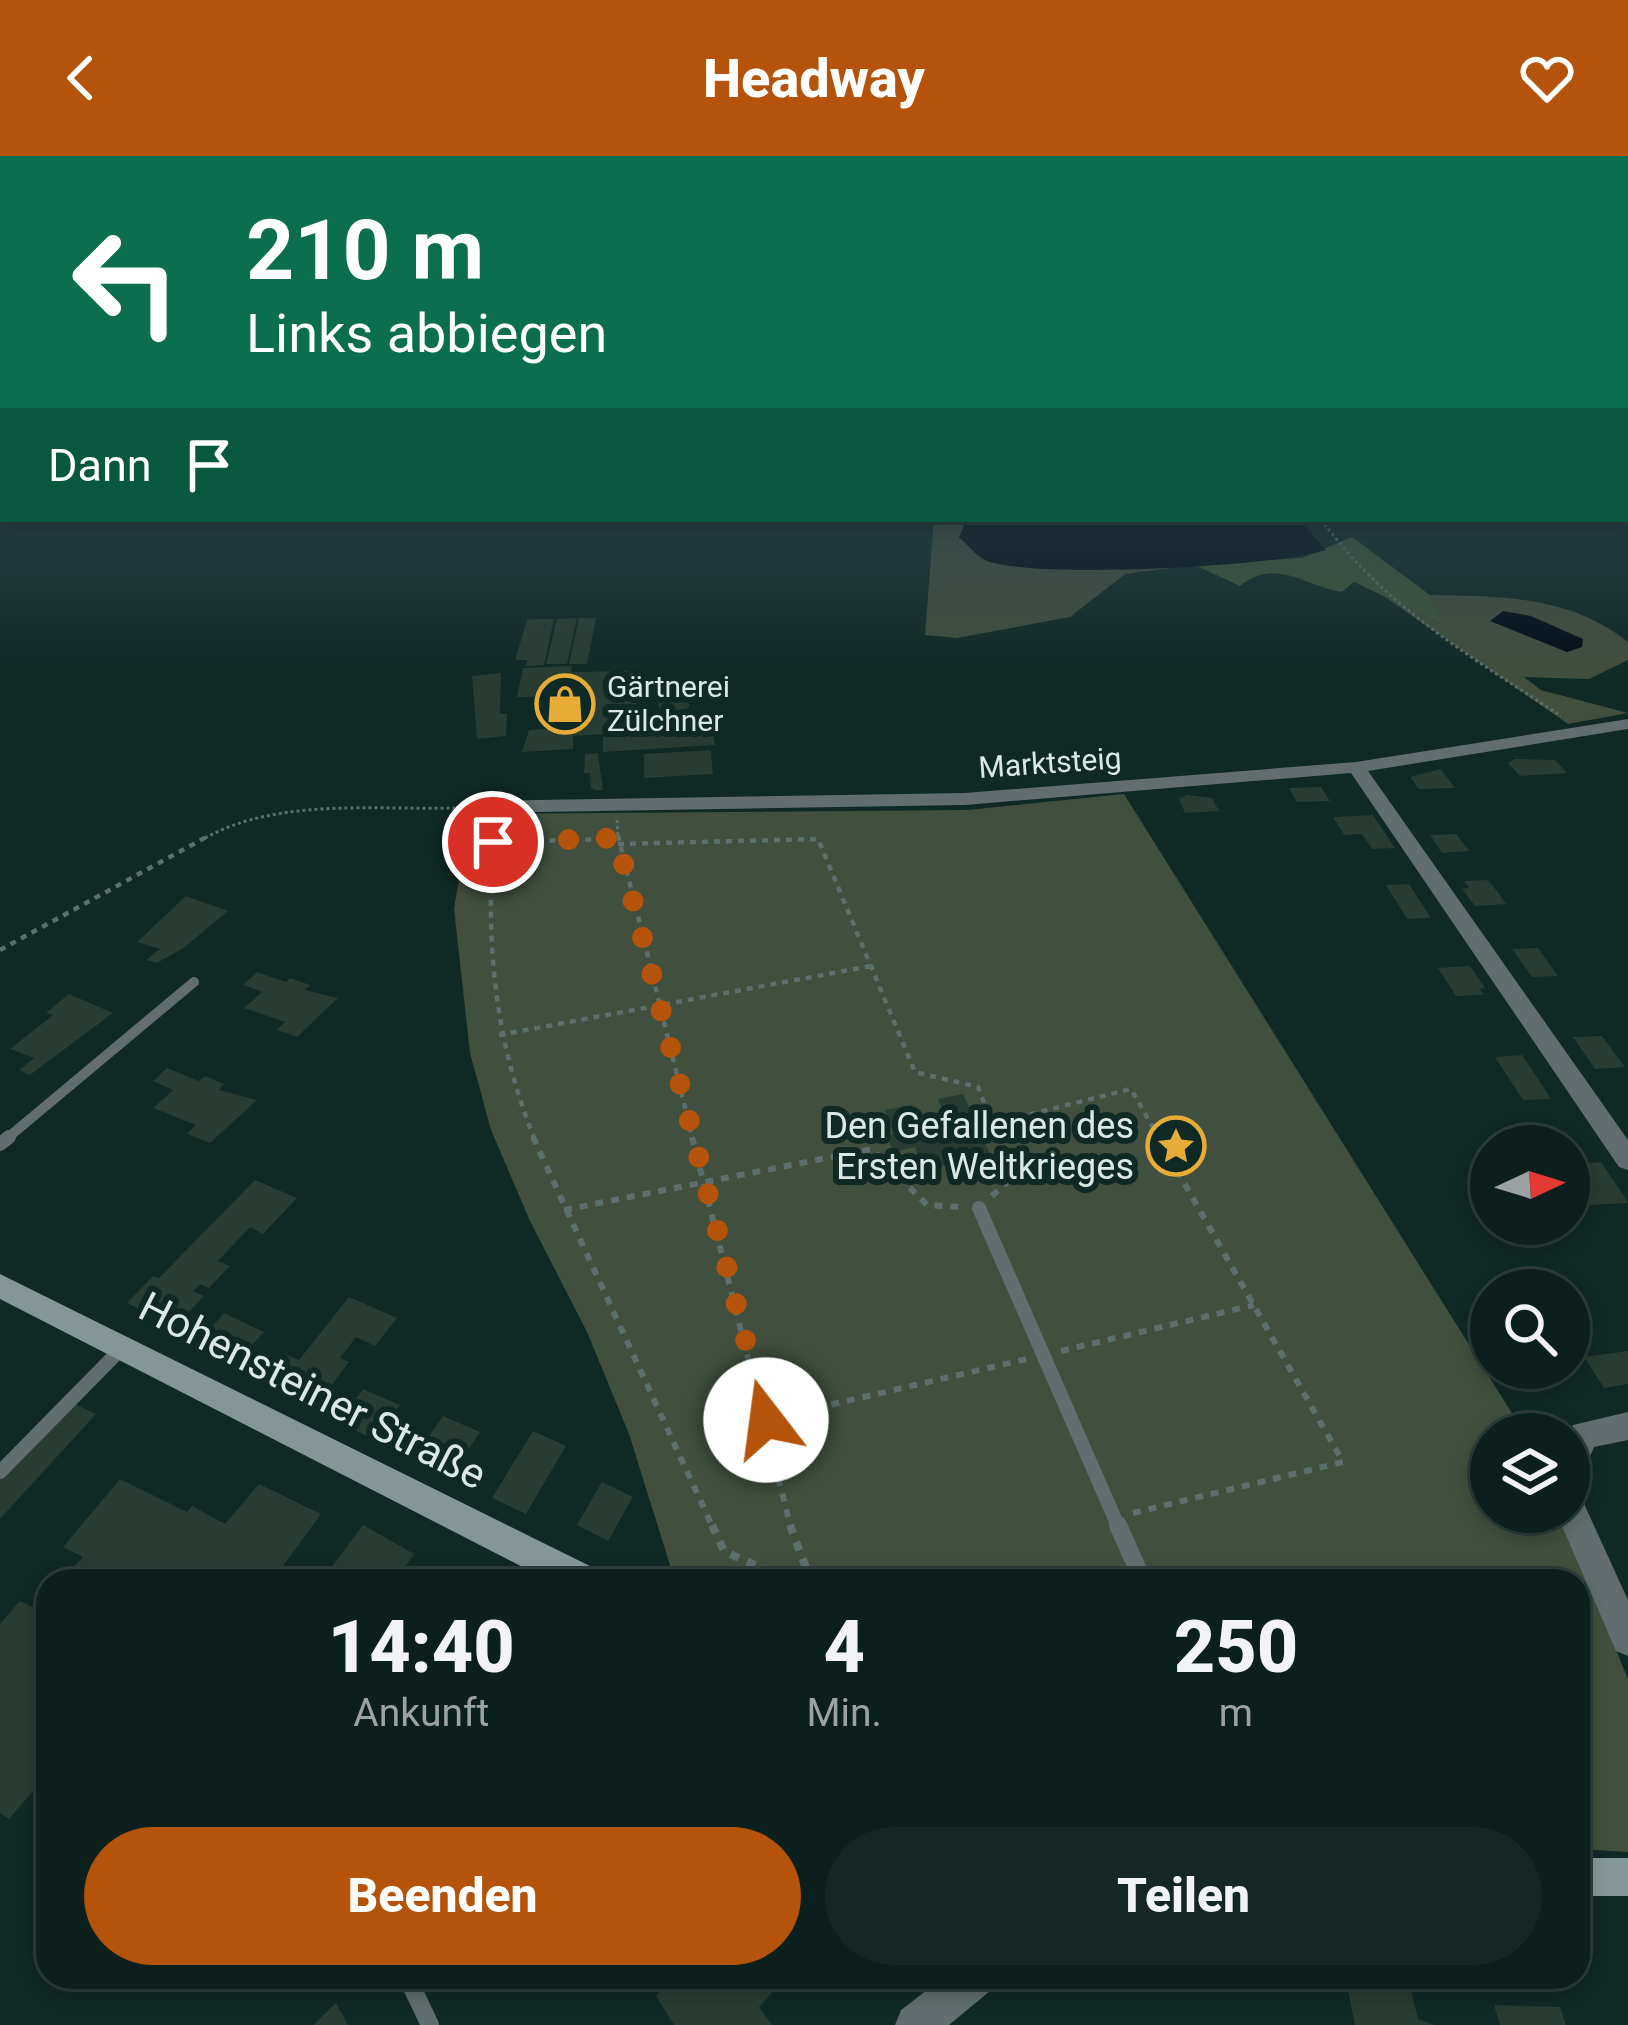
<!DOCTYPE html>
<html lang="de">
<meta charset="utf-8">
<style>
body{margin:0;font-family:Roboto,sans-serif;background:#142725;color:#f1f3f6;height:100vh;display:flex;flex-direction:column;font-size:45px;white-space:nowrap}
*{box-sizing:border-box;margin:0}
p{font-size:39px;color:#9aa2a3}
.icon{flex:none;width:66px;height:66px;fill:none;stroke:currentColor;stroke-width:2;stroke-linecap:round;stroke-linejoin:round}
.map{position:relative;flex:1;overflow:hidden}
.side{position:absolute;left:36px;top:1413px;width:1554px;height:420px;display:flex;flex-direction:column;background:#0b1f1c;border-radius:36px;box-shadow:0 6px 18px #0003,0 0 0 3px #2b3d3b}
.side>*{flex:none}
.guide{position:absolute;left:0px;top:0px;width:1629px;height:366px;box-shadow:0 6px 18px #0003,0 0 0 3px #2b3d3b;background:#0b6e4f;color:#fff;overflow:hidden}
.needle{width:78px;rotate:86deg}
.buttons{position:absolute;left:1470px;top:969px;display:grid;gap:24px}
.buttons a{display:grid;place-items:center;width:120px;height:120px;border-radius:50%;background:#0b1f1c;box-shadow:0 6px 18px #0003,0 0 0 3px #2b3d3b;font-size:60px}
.pin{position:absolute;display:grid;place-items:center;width:102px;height:102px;color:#fff;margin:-51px;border:6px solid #fff;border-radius:50%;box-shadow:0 3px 12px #0007}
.me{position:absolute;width:132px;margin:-66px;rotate:345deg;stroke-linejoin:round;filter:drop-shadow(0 0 9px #0008)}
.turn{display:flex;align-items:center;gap:42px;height:252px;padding:0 48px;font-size:54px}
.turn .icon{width:156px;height:156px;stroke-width:2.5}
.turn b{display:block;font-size:84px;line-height:102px}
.then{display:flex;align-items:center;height:114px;padding:0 48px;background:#0003;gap:24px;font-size:45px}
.eta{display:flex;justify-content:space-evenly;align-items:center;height:204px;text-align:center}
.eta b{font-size:72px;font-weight:800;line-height:84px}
.action{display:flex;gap:24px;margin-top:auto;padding:24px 48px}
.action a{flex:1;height:138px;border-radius:72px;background:#b45309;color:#fff;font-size:48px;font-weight:800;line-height:138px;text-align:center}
.action a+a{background:#142725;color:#f1f3f6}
header{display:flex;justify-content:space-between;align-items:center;height:156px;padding:0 48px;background:#b45309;color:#fff;font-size:54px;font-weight:800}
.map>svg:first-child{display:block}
</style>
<header><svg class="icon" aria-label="back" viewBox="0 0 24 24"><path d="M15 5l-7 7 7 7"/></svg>Headway<svg class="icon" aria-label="heart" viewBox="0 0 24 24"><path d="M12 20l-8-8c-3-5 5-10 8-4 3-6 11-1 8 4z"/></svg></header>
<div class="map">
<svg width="1628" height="1869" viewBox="0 0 1628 1869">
<rect width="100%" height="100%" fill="#0f2925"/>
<path fill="#404f3e" d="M934,363H967L959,382L1060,412L1195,409L1125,418L1070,461L957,482L925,479Z
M1381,438L1441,468L1430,439C1501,440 1570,440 1628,486V504L1589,523L1524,521L1541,534L1628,557L1568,568Z
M1124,638L1525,1278H1491V1356H1559L1628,1523V1696L1578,1693V1425H675L629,1278L587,1176L530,1065L491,974L470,897L454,753L470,658L968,654Z"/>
<path fill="#3d563a" d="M1352,381L1430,439L1443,469L1354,426L1342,436C1303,430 1277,401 1240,430L1195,409L1302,402Z"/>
<path fill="#000e16" d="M967,363H1287L1305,370L1326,394C1274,411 1037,423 987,405C977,401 967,388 959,381Z
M1503,455L1531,460L1583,483L1582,491L1567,496L1490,465Z"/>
<path fill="#273c32" d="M577,462L567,508H546L557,463Z
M579,462H596L587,508H569Z
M538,463H554L544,509L526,510L527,504H515L527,464Z
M572,510L571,516L641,515L634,564L639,576L573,580V593L522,596L529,574L572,571L571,555H582L585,540L517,541L523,512Z
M501,517L500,558H507L506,580L477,583L472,520Z
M699,525L714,527L719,534L703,541L689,538L687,530Z
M670,540L686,542L690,550L679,557L660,555L658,546Z
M712,560L714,571L642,576V563Z
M713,574L715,589L603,596V581Z
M711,594L713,618L644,622V598Z
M598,597L603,634H596L591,632L590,617H584L585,598Z
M1515,603L1555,604L1567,617L1520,620L1508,607Z
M1441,613L1455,632L1419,633L1410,621Z
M1321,631L1330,645L1297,646L1289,632Z
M1187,639L1212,642L1219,655L1185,657L1179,643Z
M1373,659L1395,692L1372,693L1362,678L1344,679L1333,661Z
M1456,678L1469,695L1442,697L1430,679Z
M1488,724L1497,735L1506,748L1475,750L1462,733L1469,732L1464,725Z
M1409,728L1422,748L1431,762L1407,763L1386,729Z
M186,740L228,755L185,791L157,807L146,804L160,793L137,786Z
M1538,792L1558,820L1532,821L1512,793Z
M1470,810L1485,832L1480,833L1483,839L1456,840L1438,812Z
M257,816L286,826L290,822L310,829L305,834L338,842L297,881L277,874L285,866L244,852L262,836L243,829Z
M69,838L113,857L30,919L19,914L34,902L10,893L53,859L46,857Z
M1602,880L1613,895L1625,911L1595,913L1573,881Z
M1522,899L1533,915L1551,943L1523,944L1495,901Z
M167,912L199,925L205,920L224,928L219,934L257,944L210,987L187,978L196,969L153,952L173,934L153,925Z
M963,938L991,1000L936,1011L933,1003L920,1005L915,991L893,996L887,979L894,978L885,954L912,949L918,963L944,958L938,943Z
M1601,1006L1628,1046V1047L1588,1049L1569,1020V1009Z
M255,1024L297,1042L263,1078L250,1071L218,1105L230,1110L209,1132L200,1128L193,1135L204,1140L175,1171L127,1147L153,1120L159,1122Z
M349,1141L397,1162L375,1190L356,1181L340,1202L349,1206L320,1245L266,1221L285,1198L299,1204Z
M224,1157L264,1176L234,1210L194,1191Z
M1628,1195V1228L1604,1232L1584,1201Z
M363,1233L400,1249L376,1284L339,1267Z
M71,1246L96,1258L0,1363V1321Z
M443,1260L480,1276L452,1318L415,1300Z
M533,1275L566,1290L526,1358L492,1342Z
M120,1323L187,1356L192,1350L225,1368L259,1328L321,1358L272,1425H84L70,1415L83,1401L63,1391Z
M602,1326L633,1341L608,1385L577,1369Z
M363,1369L414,1398L395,1425H341L327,1417Z
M20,1445L48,1458V1618L9,1663L0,1657V1468Z
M675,1821H687L695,1832L705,1821L783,1824L759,1851L772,1869H674L656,1840Z
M1347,1830L1411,1834L1418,1863L1434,1869H1355Z
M336,1847L348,1869H313Z
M1494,1849L1560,1851L1566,1869H1500Z"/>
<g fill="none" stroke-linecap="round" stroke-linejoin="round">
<path stroke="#5b706d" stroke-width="3" stroke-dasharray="3 3" stroke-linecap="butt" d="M1321,363C1383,450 1473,502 1561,560
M617,664L618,682
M205,682C277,642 374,654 455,652"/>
<path stroke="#5b706d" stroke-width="4.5" stroke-dasharray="6 6" stroke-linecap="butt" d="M618,679L693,984
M618,688L818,683L915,916L978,931L998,984
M0,794L210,679
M499,879L871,810
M995,967L1131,933L1160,984
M535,984C495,886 486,790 493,686L617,683"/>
<path stroke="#5b706d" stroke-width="6" stroke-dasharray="8 8" stroke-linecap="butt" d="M533,981L713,1372
M692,981L791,1372
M992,1040L1006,1027L997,981
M564,1054L872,993L927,1049L961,1051
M1061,1195L1254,1149
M769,1263L1027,1203
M1133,1357L1343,1306L1158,981"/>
<path stroke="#5b706d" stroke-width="8" stroke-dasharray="9 9" stroke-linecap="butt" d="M712,1369L724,1395L790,1425
M790,1369L811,1425"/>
<path stroke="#616d6e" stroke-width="10" d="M5,984L194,826"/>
<path stroke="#616d6e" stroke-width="14" d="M0,988L9,981
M979,1052L1119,1372
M0,1316L121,1193"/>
<path stroke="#616d6e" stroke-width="18" d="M1118,1369L1143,1425
M407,1821L430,1869"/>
<path fill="#616d6e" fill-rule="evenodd" d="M1626,358H1628V367L1620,363H1626Z
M1628,563V573L1368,615L1628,984V1014L1619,1011L1351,617L965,649L473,657L464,651L473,645L965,637L1356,606Z
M1628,1256V1284L1594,1291L1580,1324L1569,1328V1278L1573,1269Z
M1569,1334L1580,1339L1628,1444V1500L1616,1495L1556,1356H1569Z"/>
<path fill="#616d6e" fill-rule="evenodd" d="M944,1821H996L990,1835L949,1869H895L901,1854Z"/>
<path fill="#839799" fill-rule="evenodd" d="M0,1118L596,1413L600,1425H550L0,1143Z
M1578,1702H1628V1740H1578Z"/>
</g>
<linearGradient id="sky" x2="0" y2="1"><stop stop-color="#081714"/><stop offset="0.5" stop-color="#314951"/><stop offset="1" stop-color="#314951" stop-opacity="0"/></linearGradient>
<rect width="1628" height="525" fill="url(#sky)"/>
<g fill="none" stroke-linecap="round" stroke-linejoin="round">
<path stroke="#b45309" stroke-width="21" stroke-dasharray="0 37.8" d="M493,686L617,682L766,1264"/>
</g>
<defs>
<symbol id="shop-ring" viewBox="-11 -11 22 22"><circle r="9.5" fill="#0f2925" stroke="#e6ac36" stroke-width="1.5"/><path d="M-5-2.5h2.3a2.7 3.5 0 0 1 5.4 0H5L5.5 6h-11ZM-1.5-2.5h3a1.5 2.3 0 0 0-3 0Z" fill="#e6ac36"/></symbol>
<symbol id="sight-ring" viewBox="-11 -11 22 22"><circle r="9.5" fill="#0f2925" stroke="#e6ac36" stroke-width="1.5"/><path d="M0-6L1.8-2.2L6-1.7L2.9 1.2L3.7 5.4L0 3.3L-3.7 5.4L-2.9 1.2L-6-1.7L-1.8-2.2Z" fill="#e6ac36"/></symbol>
</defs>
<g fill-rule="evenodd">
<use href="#shop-ring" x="532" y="515" width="66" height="66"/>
<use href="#sight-ring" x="1143" y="957" width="66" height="66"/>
</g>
<g text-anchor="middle" stroke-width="12" stroke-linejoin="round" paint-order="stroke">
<g font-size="30" fill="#dae9e6" stroke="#0f2925" text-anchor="start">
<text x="607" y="541">Gärtnerei<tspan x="607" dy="34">Zülchner</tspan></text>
</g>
<g font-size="30" fill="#dae9e6" stroke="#0f2925">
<text transform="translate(1050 607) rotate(-4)" y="10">Marktsteig</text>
</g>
<g font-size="36" fill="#dae9e6" stroke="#0f2925" text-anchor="end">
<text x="1134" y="982">Den Gefallenen des<tspan x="1134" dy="41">Ersten Weltkrieges</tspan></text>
</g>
<g font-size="42" fill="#dae9e6" stroke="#0f2925">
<text transform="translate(313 1234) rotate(27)" y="15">Hohensteiner Straße</text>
</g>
</g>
</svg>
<div class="buttons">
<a><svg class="needle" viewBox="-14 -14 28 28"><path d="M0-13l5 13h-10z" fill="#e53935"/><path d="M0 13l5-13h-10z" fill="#9aa2a3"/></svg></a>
<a><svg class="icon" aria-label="search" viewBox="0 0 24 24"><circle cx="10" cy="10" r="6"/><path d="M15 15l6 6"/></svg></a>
<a><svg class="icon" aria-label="layers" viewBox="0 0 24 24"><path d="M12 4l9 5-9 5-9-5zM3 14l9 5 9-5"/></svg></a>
</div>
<div class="pin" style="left:493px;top:686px;background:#d93025"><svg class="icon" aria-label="arrive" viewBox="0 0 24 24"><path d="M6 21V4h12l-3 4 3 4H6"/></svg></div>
<svg class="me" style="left:766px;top:1264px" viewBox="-20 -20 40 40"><circle r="19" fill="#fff"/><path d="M0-13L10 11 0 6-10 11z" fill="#b45309"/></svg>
<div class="guide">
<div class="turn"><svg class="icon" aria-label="left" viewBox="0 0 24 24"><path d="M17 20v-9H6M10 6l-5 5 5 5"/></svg><div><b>210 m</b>Links abbiegen</div></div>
<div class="then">Dann<svg class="icon" aria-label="arrive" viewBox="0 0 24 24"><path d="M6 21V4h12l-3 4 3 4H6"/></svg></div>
</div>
<section class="side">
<div class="eta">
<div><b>14:40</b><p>Ankunft</p></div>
<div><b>4</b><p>Min.</p></div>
<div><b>250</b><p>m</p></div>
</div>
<div class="action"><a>Beenden</a><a>Teilen</a></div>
</section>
</div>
